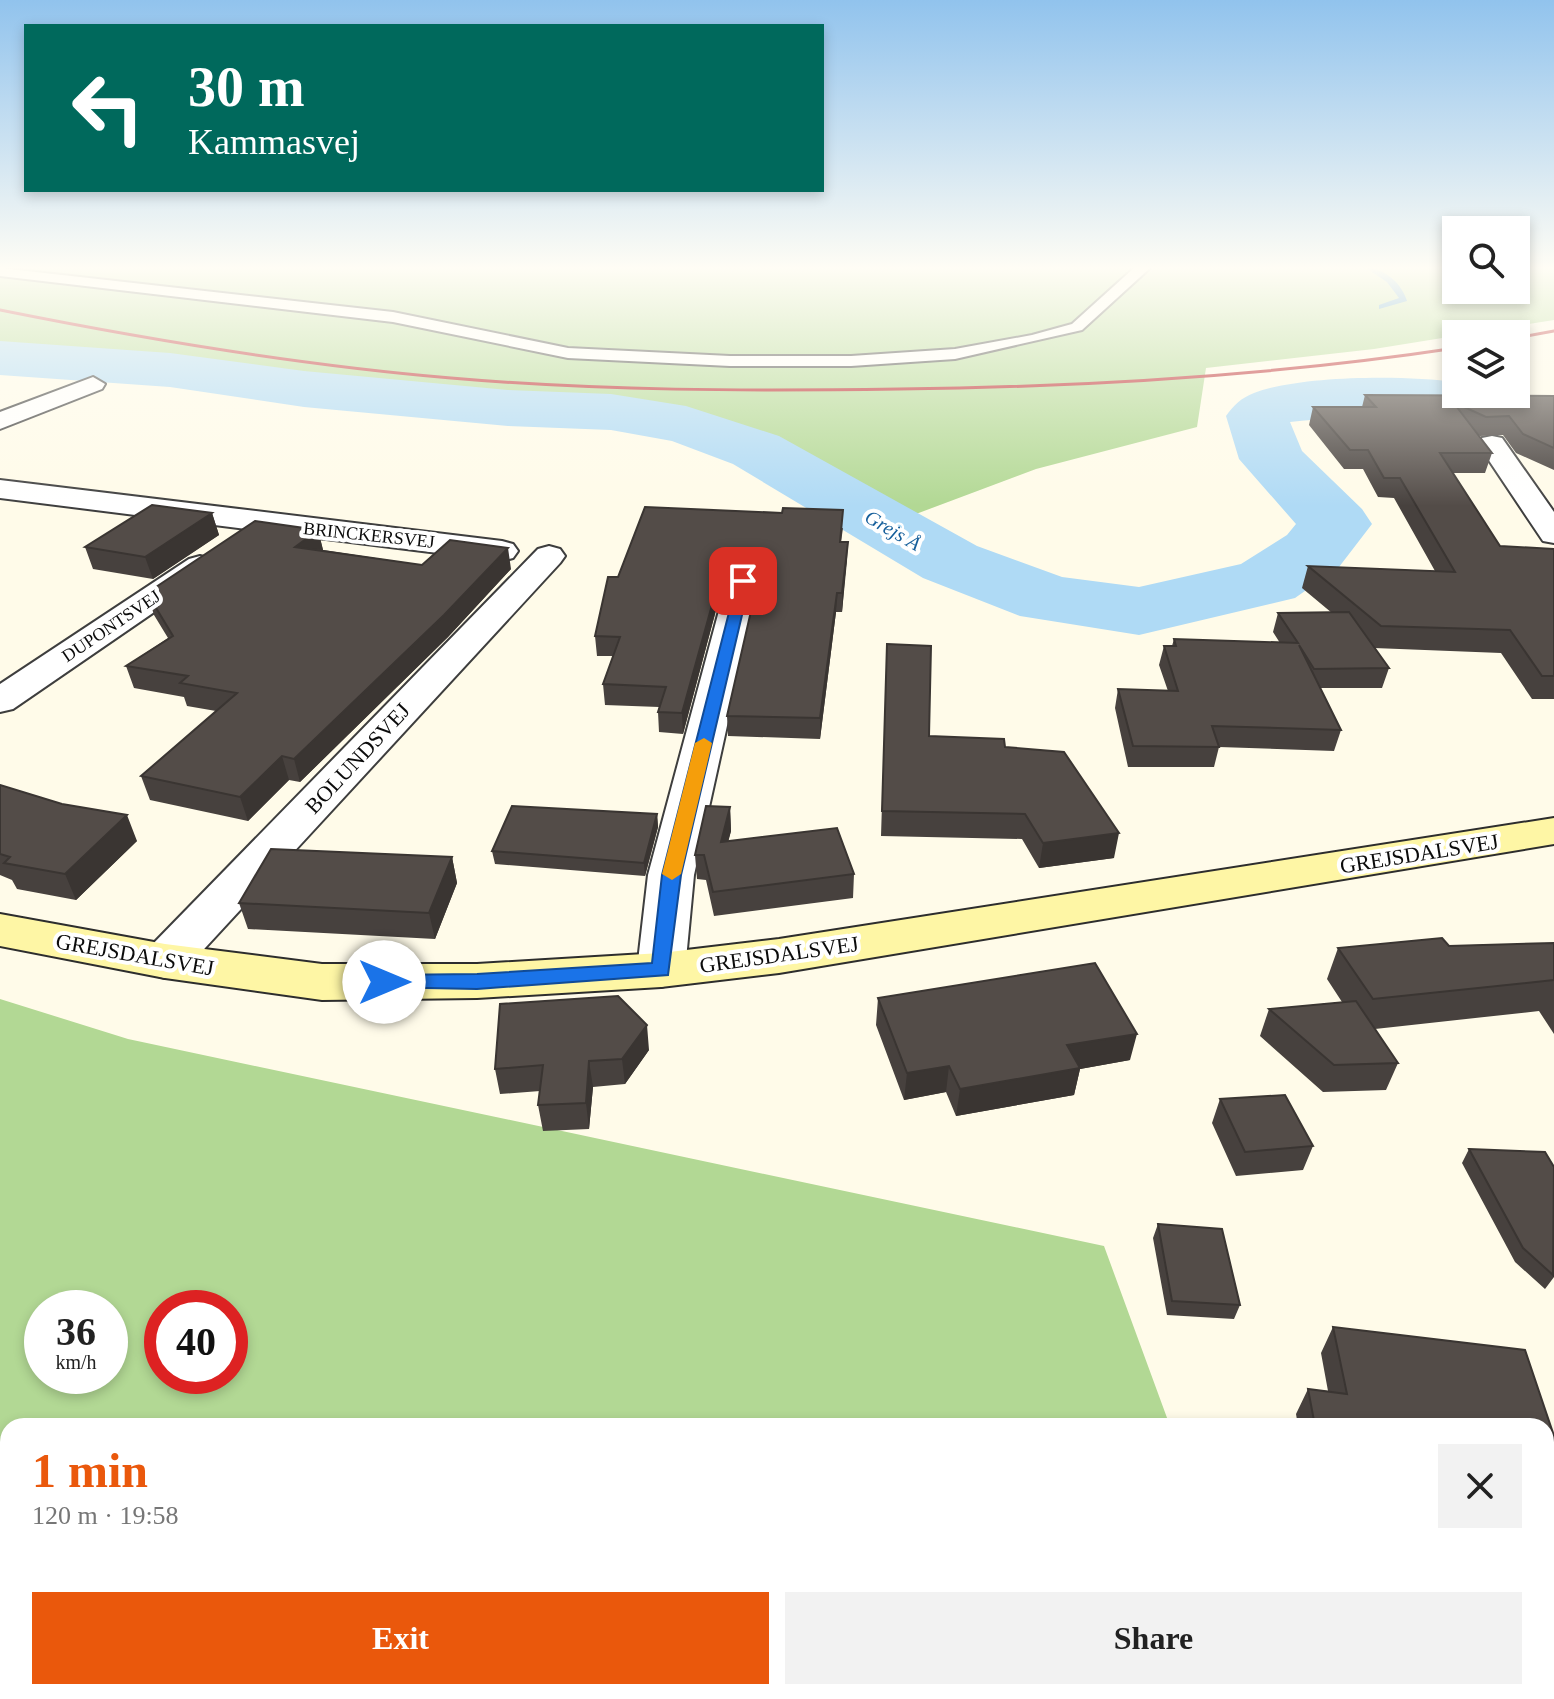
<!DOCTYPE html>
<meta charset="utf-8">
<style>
body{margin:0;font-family:Georgia,serif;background:#f2f2f2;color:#222;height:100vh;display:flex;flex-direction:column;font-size:30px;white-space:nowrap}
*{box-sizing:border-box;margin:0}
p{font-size:26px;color:#767676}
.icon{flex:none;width:44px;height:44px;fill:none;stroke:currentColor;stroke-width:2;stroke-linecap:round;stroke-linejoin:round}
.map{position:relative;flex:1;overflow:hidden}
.drawer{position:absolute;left:0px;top:1418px;width:1554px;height:282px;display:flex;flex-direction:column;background:#fff;border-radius:24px 24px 0 0;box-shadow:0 4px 12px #0003}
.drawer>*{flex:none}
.hud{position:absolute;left:24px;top:24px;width:800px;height:168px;border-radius:0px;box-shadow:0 4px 12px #0003;background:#00695c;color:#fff;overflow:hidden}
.controls{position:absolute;left:1442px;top:216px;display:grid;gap:16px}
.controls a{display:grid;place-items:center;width:88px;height:88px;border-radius:0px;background:#fff;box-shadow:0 4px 12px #0003;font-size:40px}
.speed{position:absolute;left:24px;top:1290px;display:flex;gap:16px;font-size:40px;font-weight:700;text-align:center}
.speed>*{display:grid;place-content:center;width:104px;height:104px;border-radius:50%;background:#fff;box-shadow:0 4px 12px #0003;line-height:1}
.speed small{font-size:20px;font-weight:400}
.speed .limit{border:12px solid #d22;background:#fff;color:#111}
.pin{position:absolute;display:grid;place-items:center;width:68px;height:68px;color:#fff;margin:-34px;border-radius:16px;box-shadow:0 4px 12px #0006}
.me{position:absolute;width:88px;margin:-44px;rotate:90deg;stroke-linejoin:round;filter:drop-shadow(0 0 6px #0008)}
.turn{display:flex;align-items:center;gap:28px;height:168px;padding:0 32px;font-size:36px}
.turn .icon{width:104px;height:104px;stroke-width:2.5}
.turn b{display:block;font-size:56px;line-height:68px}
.round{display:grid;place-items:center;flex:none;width:84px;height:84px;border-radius:0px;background:#f2f2f2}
.head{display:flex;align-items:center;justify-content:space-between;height:136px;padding:0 32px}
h1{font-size:48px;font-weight:700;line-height:60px;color:#ea580c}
.action{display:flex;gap:16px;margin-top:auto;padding:16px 32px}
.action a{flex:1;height:92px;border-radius:0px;background:#ea580c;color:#fff;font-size:32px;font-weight:700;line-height:92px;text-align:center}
.action a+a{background:#f2f2f2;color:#222}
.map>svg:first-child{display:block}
</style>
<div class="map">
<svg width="1554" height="1699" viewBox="0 0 1554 1699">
<rect width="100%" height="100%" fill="#fffbe9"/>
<path fill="#b2d894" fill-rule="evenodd" d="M0,268H1456V290H1516V268H1554V320L1374,349L1206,368L1197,427L1036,469L868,532L706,439L638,422L504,414L162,376L0,374Z
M0,999L128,1039L1104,1246L1170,1426H8V1692H1546V1644L1554,1646V1699H0ZM42,1308H110V1376H42ZM162,1308H230V1376H162Z"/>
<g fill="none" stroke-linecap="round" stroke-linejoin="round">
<path fill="#368ecc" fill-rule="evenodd" d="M1366,268C1385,268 1402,284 1407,301L1379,309V305L1399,298L1387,282Z"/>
<path fill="#afdaf5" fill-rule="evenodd" d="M0,341L170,353L304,371L508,390L611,394L686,406L779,436L977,546L1062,577L1139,587L1241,564L1287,535L1296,524L1239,459L1226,416C1234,405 1241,398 1254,393C1301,375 1405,375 1456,382V394L1516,392L1554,401V439C1462,416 1385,411 1290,422L1302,451L1362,509L1372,524L1339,567L1295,598L1139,635L1020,616L923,578L733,464L672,441L611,430L508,426L304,407L170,387L0,375Z"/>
<defs>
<path id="lane" d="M0,268L393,312L568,348L730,356H851L955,349L1032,335L1072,324L1134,268H1150L1082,330L955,359L851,366H730L568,358L393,322L0,276Z"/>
<path id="street" d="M93,377L105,384L102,389L0,429V412Z
M1492,436L1502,438L1554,512V543L1543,541L1478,444L1482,438Z
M0,480L502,541L513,544L518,551L513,558L502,561L0,498Z
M549,546L560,549L565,556L560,563L182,973L165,978L148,973L141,961L148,949L538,549Z
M200,556L211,559L216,566L211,573L13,709L0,712V684L189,559Z
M743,571L755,574L759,581L694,875L685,970L678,982L661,987L644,982L637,970L648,875L727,581L731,574Z"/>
<path id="secondary" d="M1554,818V844L779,973L661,987L477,998L322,1000L165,978L0,946V914L165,944L322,964H477L661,953L779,939Z"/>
</defs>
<use href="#lane" stroke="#3e3e3e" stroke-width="4"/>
<use href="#street" stroke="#3e3e3e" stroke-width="4"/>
<use href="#secondary" stroke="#2d2d2d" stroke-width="4"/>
<use href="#lane" fill="#fff" fill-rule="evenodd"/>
<use href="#street" fill="#fff" fill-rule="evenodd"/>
<use href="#secondary" fill="#fef6a5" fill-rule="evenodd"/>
<path stroke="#b9252a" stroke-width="3" d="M0,310C149,340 299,365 451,378C600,391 750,391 899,389C1086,387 1271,376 1456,348
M1516,338L1554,331"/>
</g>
<path fill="#47413e" d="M1365,395L1554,396V470L1516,453L1503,435L1480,436L1478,435L1492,453L1485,473H1452L1500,546L1554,549V699H1532L1501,653L1374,648L1389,668L1382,688H1320L1341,730L1334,751L1219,747L1214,767H1128L1115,708L1118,689L1168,691L1159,665L1164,646H1172L1174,639L1280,643L1273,632L1278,613H1332L1302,588L1308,566L1435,571L1394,498L1378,497L1363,469H1344L1309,425L1313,407H1362Z
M212,513L219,535L153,579L93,569L85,547Z
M843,528L841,542H848L842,612H836L820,739L728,736L727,716L759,576L756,571L744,568L730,571L724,580L683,734L659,732L658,712L659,707L605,705L603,684L613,656H597L595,636L618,577Z
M318,530L323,550L422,565L511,569L448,637L300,782L289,780L248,821L150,800L141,776L216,711L187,706L184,697L134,688L126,666L168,638L154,615L147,593Z
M887,644L929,736L1005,747L1114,858L1039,868L1022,839L881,836Z
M0,785L137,841L76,900L17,889L12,880L0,875Z
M730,807L731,831L728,841L854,874L853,898L714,916L706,880L697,879L695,855Z
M657,814L658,827L645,876L495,864L492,851Z
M452,857L457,883L435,939L248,929L239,903Z
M1554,943V1034L1539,1011L1375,1029L1398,1063L1386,1090L1323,1092L1260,1036L1269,1009L1342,1002L1327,979L1338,948Z
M878,998L1130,1060L1080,1069L1074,1095L956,1116L946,1092L904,1100L876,1025Z
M649,1050L625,1084L593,1087L589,1129L543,1131L538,1105L540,1091L500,1094L495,1069Z
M1220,1099L1313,1146L1303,1170L1236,1176L1212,1123Z
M1469,1149L1554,1167V1277L1545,1289L1515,1262L1462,1163Z
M1158,1224L1240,1305L1234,1319L1167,1315L1153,1238Z
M1333,1327L1525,1350L1554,1436V1444L1546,1455V1426H1298L1296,1414L1308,1389L1328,1391L1321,1353Z"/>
<path fill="#3a3532" d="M212,513L219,535L153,579L145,557Z
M318,530L323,550L295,547Z
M848,542L847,561L842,612V593Z
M508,548L511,569L448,637L300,782L294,759Z
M743,550L744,568L730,571L724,580L683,734L682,713L724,562L730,553Z
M837,593L836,612L820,739V718Z
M282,756L289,780L248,821L240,797Z
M730,807L731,831L722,866L721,842Z
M657,814L658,827L645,876L644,863Z
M127,815L137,841L76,900L65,874Z
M1119,833L1114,858L1039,868L1043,843Z
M452,857L457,883L435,939L429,913Z
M647,1025L649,1050L625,1084L622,1059Z
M1137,1034L1130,1060L1080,1069L1074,1095L956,1116L960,1089L1067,1045Z
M589,1061L593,1087L589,1129L586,1103Z
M949,1066L946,1092L904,1100L907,1073Z"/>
<path fill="#534c48" stroke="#3a3532" stroke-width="2" d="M1365,395L1554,396V448L1523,434L1509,416L1486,417L1453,402L1492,453H1440L1500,546L1554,549V676H1542L1510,630L1381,626L1308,566L1455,572L1400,478H1384L1368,450H1350L1313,407H1376Z
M152,505L212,513L145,557L85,547Z
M645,507L782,513L783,508L843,510L840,542H848L842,593H837L820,718L727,716L762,563L756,553L743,550L730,553L724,562L682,713L658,712L666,687L603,684L620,637L595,636L608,577H618Z
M255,521L318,530L295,547L422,565L450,540L508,548L444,615L294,759L282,756L240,797L141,776L237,693L180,683L188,676L126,666L173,636L147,593Z
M1349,612L1389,668L1314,669L1299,645L1341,730L1212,726L1219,747L1133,746L1118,689L1178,691L1164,646H1176L1174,639L1298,643L1278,613Z
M887,644L931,646L929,736L1004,739L1005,747L1064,752L1119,833L1043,843L1025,814L882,811Z
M0,785L62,804L127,815L65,874L4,863L10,857L0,854Z
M512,806L657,814L644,863L492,851Z
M706,806L730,807L721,842L837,828L854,874L713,892L704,855H695Z
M271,849L452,857L429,913L239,903Z
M1442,938L1449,946L1554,943V980L1373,999L1338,948Z
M1095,963L1137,1034L1067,1045L1080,1068L960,1089L949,1066L907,1073L878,998Z
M618,996L647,1025L622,1059L589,1061L586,1103L538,1105L543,1065L495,1069L500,1004Z
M1356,1001L1398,1063L1334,1065L1269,1009Z
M1285,1095L1313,1146L1245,1152L1220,1099Z
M1469,1149L1545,1152L1554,1167L1553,1275L1523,1248Z
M1158,1224L1222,1229L1240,1305L1172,1301Z
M1333,1327L1525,1350L1554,1436V1442L1546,1441V1426H1315L1308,1389L1347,1394Z"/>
<linearGradient id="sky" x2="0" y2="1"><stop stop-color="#91c3ed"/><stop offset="0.53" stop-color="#fffdf5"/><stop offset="1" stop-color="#fffdf5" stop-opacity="0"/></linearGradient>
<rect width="1554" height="506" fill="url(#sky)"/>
<path fill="#1a73e8" stroke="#114b97" stroke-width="2" d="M743,577L750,581L681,875L668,975L477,989L377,987L374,982L384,975L477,974L652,963L662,875L737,581Z"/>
<path fill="#f59e0b" d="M704,738L712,743L681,874L672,880L662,874L695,743Z"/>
<g text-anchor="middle" stroke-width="8" stroke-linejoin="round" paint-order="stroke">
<g font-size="18" fill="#0b0b0b" stroke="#fff">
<text transform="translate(369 535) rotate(6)" y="6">BRINCKERSVEJ</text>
<text transform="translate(111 626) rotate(-34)" y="6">DUPONTSVEJ</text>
</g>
<g font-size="20" font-style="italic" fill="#165f9b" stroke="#fff">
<text transform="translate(893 530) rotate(30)" y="7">Grejs Å</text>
</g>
<g font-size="22" fill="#0b0b0b" stroke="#fff">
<text transform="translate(357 758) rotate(-47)" y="8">BOLUNDSVEJ</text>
<text transform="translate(1419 853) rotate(-9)" y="8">GREJSDALSVEJ</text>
<text transform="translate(135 954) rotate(10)" y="8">GREJSDALSVEJ</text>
<text transform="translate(779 954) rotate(-8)" y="8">GREJSDALSVEJ</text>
</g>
</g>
</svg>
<div class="controls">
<a><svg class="icon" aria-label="search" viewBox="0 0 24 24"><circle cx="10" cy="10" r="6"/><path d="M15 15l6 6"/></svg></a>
<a><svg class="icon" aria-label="layers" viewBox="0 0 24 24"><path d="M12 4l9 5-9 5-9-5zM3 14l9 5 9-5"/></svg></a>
</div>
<div class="speed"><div>36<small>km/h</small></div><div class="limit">40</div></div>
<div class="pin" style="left:743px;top:581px;background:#d93025"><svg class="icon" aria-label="arrive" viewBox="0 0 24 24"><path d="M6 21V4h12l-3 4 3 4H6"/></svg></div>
<svg class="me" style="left:384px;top:982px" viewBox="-20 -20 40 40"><circle r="19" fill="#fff"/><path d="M0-13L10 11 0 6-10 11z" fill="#1a73e8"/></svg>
<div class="hud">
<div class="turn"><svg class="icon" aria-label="left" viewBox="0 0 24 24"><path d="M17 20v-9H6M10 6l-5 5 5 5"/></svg><div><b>30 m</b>Kammasvej</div></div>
</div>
<section class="drawer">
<div class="head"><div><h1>1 min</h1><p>120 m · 19:58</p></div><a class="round"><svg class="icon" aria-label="close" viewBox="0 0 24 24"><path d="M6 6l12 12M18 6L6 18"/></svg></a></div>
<div class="action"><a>Exit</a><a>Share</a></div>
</section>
</div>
